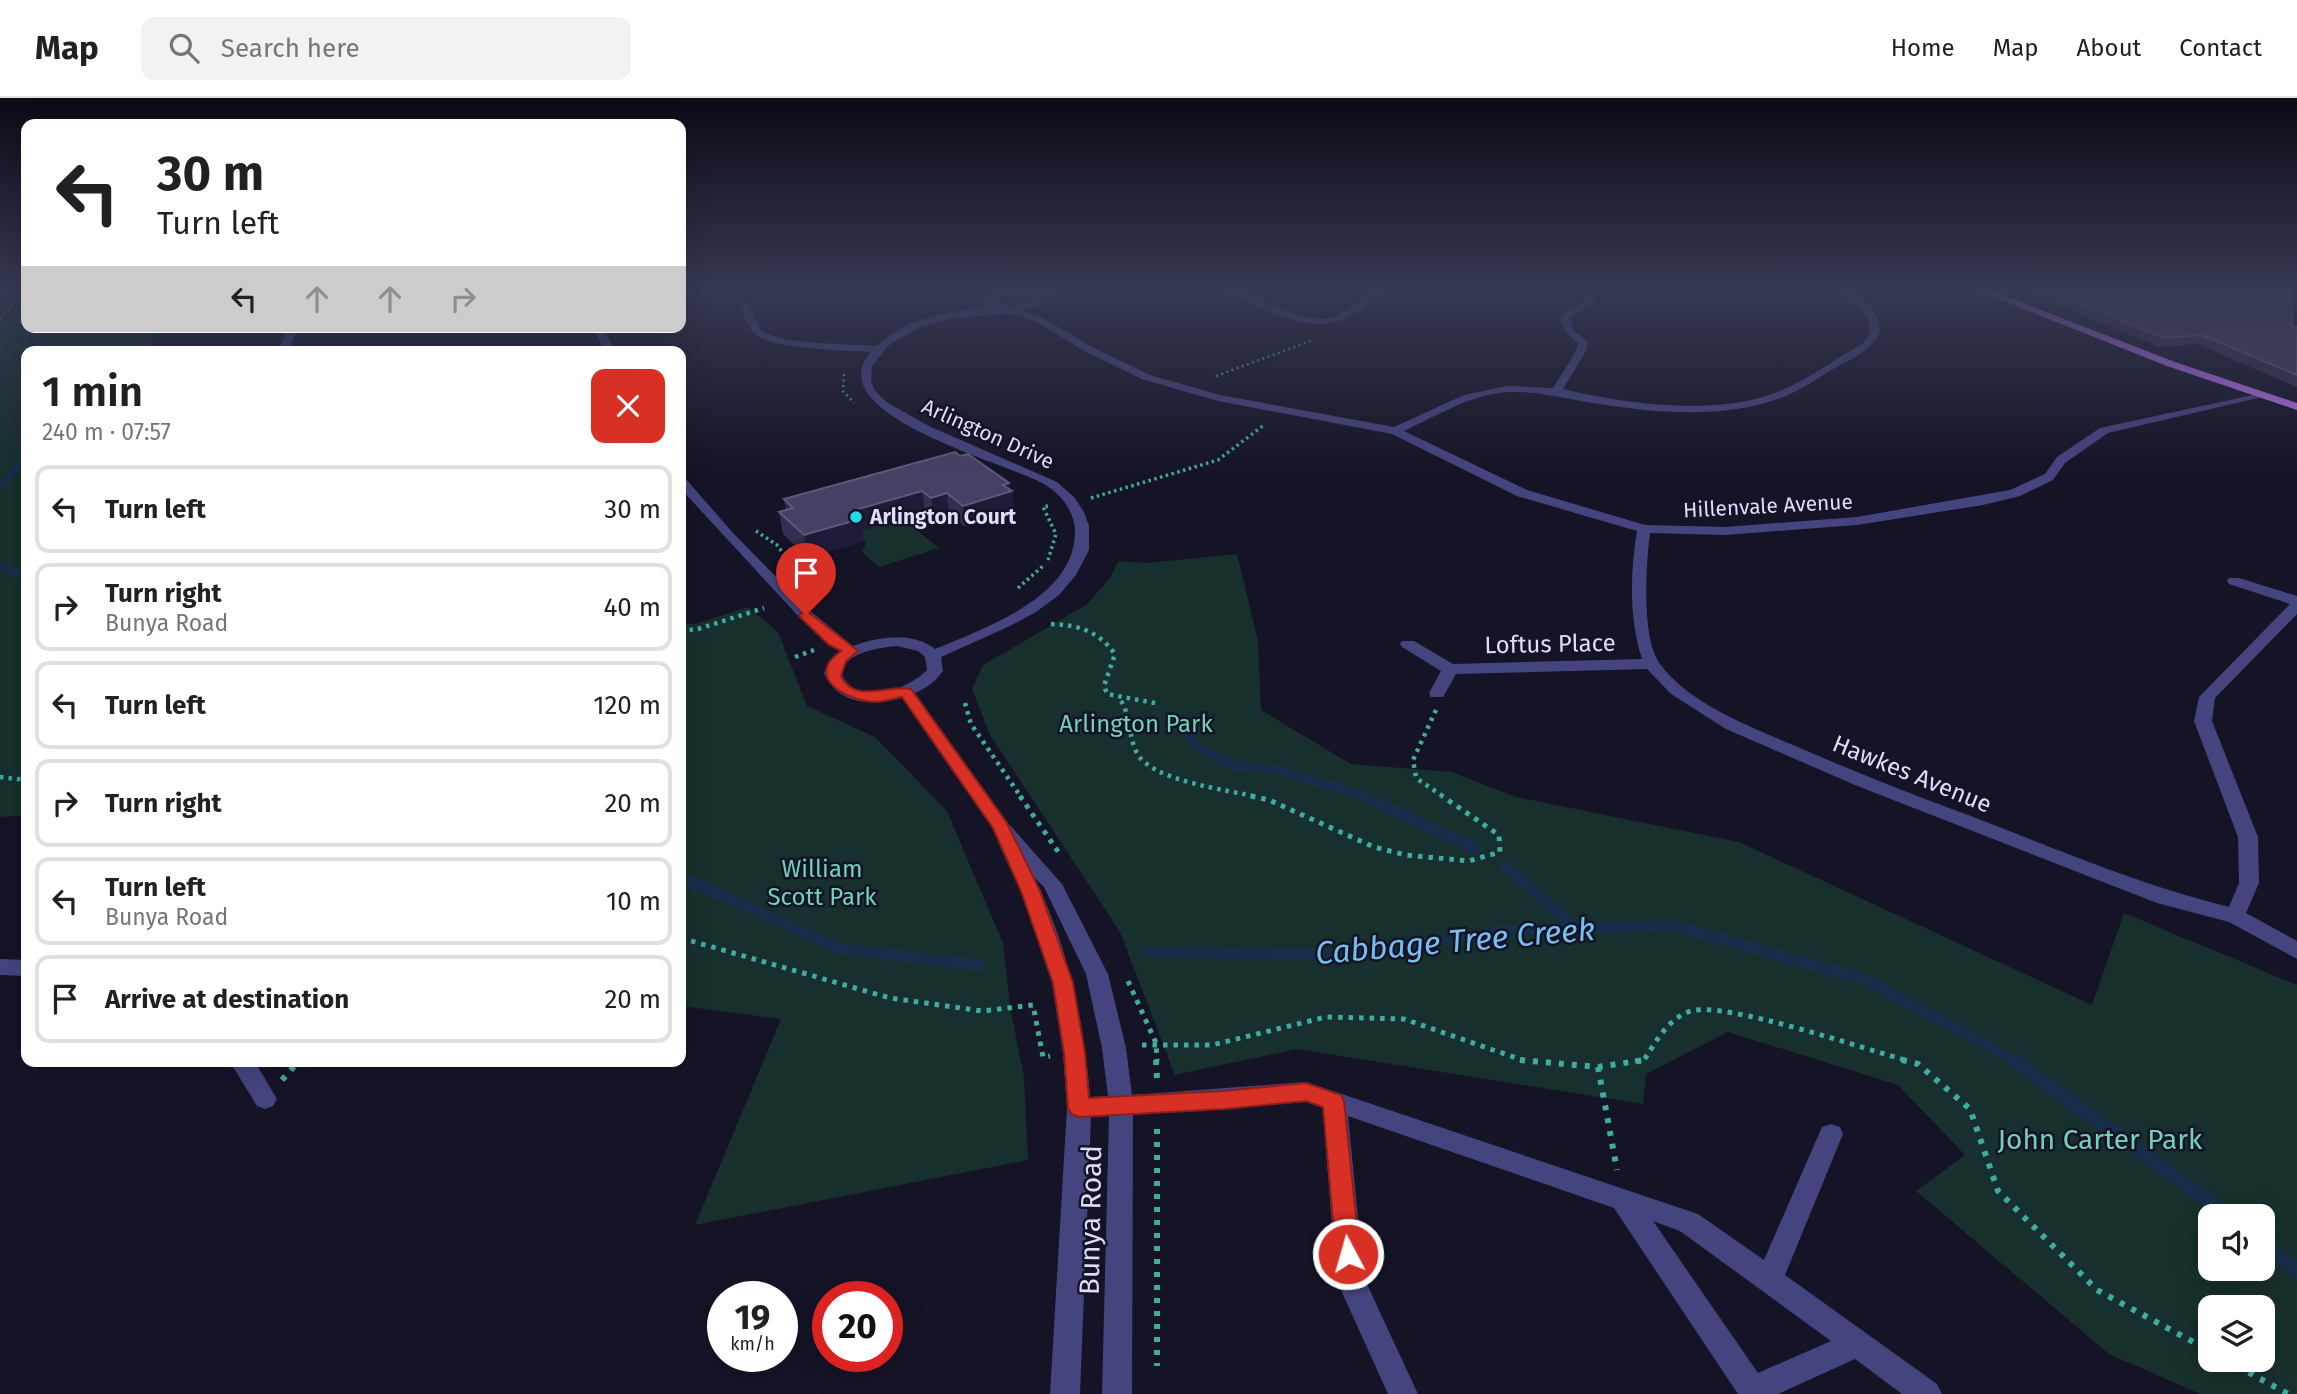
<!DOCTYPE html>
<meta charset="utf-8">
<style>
body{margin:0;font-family:"Fira Sans",sans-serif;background:#f2f2f2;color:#202124;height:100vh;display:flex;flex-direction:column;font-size:26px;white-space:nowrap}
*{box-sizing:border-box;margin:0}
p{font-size:23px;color:#757577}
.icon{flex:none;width:38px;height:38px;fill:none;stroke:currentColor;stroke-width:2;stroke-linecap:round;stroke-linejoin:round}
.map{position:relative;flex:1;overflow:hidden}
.details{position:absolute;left:21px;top:248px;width:665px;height:721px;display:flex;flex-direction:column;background:#fff;border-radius:14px;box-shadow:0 7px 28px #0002}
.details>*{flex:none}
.hud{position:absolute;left:21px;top:21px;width:665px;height:214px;border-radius:14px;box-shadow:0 7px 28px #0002;background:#fff;color:#202124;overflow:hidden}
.buttons{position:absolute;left:2198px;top:1106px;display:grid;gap:14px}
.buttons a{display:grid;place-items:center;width:77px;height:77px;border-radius:14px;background:#fff;box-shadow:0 7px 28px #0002;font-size:35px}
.speed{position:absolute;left:707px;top:1183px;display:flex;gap:14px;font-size:35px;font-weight:700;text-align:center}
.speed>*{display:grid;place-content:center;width:91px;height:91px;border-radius:50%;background:#fff;box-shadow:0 7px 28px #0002;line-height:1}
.speed small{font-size:18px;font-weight:400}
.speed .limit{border:10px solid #d22;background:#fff;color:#111}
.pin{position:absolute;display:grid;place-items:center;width:60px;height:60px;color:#fff;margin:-72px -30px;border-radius:50% 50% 50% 0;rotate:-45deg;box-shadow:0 0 7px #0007}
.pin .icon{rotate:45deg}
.me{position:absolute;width:77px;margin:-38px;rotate:354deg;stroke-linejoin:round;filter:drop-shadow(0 0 5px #0008)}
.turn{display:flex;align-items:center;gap:24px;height:147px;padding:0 21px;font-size:32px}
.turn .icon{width:91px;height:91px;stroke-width:2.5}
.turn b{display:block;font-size:49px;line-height:60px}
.lanes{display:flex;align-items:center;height:66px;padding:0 21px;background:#0003;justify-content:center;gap:35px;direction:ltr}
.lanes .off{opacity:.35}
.round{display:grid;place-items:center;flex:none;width:74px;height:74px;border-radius:14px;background:#f2f2f2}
.headline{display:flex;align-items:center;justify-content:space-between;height:119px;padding:0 21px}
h1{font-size:42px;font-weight:600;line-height:52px}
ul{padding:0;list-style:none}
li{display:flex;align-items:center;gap:21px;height:88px;margin:0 14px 10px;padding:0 7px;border:4px solid #e0e0e0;border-radius:14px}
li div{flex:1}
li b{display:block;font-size:26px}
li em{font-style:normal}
header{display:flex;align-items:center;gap:42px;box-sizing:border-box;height:98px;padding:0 35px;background:#fff;border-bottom:2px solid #e0e0e0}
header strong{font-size:33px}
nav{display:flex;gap:38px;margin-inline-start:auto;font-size:24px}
.search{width:490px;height:63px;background:#f2f2f2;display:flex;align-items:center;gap:18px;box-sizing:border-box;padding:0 24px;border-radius:14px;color:#757577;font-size:26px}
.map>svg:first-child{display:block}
</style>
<header>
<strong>Map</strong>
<div class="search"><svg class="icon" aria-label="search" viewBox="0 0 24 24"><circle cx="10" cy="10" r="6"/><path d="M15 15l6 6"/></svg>Search here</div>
<nav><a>Home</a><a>Map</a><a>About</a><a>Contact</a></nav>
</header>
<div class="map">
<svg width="2297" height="1296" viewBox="0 0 2297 1296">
<rect width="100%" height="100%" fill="#151326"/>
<path fill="#172f2d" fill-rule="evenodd" d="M0,193H26V229H155L148,254H26V717L0,719Z
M903,421L939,450L879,469L862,454L866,445L855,435Z
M1237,456L1258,543L1261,612L1351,666L1452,674L1516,699L1739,744L2092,907L2124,815L2297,887V1296H2200L2109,1256L1916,1093L1965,1057L1898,987L1728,934L1646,976L1643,1006L1297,951L1175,977L1120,834L990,637L972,591L983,567L1086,507L1111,479L1118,463L1146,465ZM2263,1118V1171H2210V1118ZM2263,1209V1262H2210V1209Z
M748,509L778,534L807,608L875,639L947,713L1003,845L1011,914L1024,979L1028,1062L695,1127L781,921L681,908V526H695Z"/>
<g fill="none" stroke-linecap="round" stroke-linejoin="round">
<path stroke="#172e4b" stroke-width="5" d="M28,254L26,232L29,229"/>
<path stroke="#172e4b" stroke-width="7" d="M0,388L26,359
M0,468L26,479"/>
<path stroke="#172e4b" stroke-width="9" d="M1181,631L1198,649L1232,667L1277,672L1368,699"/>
<path stroke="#172e4b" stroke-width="11" d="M1362,698L1477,751
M1506,768L1576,831
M681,779L840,851L979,867
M1148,854L1335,857L1514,832L1674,828L1866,882L2016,963"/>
<path stroke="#172e4b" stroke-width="14" d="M2013,962L2229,1118
M2263,1144L2297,1173"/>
<path stroke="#40ac9f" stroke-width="2.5" stroke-dasharray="2 3.5" stroke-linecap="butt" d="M0,221L25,193
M844,276L843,293L854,305
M1216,278L1313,242"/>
<path stroke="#40ac9f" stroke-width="3.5" stroke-dasharray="2.5 3.5" stroke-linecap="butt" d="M1091,400L1218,362L1264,327
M1048,408L1043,409L1056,436L1048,462
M756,433L777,447L796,473
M1018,490L1043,468"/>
<path stroke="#40ac9f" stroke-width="4.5" stroke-dasharray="3.5 5" stroke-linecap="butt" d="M1051,526C1079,527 1098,533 1115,556L1104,588L1107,596L1160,606
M681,533L698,531L764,510
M795,559L814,552
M1121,603C1130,616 1128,638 1137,655C1151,683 1228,692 1258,699
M965,605L971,626L1021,699
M1436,612L1413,662L1416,680L1444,699
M0,679L26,682"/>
<path stroke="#40ac9f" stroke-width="5" stroke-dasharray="4.5 6" stroke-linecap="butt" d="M1020,698L1059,755
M1251,698L1269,702L1374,749L1406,757L1469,763L1500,754L1499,737L1442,698
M681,840L890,900L982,913L1033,907L1043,959L1050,958
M1128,883L1156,945L1157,963
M1142,947H1212L1326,919L1404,921L1525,963
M1635,963L1644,962C1656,944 1668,920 1691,913C1725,903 1867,952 1909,963"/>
<path stroke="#40ac9f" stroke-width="6" stroke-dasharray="5 8" stroke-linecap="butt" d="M1156,962L1157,980
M1520,962L1598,969L1644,962
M1902,962L1918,966L1970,1011L1998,1093L2097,1192L2210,1253
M1598,969L1617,1072
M282,982L298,964
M1157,1031V1268
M2226,1262L2288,1296"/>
<path fill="#44457f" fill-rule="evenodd" d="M1012,193H1065L1038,199L1040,207L1023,213L1043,220L1094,250L1150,277L1220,297L1394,329L1464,297L1507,288L1553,290L1576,253L1578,245L1567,236L1560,222L1565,214L1588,200L1596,202L1572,218L1570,222L1574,233L1588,244L1586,253L1563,291C1626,306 1718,319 1780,293C1809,281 1836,261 1863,245C1883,222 1854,206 1839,193C1859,193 1879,211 1880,232C1874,253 1850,261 1833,271C1818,280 1802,291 1786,298C1726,322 1655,315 1592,305C1564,300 1537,293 1508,294C1471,296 1437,318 1404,333L1527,392L1645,427L1725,429L1857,419L2010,392L2045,376L2057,359L2100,330L2262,295V299L2108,335L2065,365L2053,382L2020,398L1983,407L1857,427L1725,437L1650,435C1646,467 1641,540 1660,566C1690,607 1754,630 1800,650C1855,674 1911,696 1968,717C2054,750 2139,787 2229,809L2239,785L2238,739L2194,623L2199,599L2290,506L2229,486L2227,483L2229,480H2239L2297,498V516L2215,600L2212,623L2258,739L2259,785L2246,815L2297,843V861L2229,824L2157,805L1855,687L1726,631L1671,596L1647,571L1456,576L1443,599H1431L1429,595L1441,573L1402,549L1400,546L1402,543H1414L1453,566L1642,561C1629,521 1630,475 1637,433L1517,398L1392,336L1218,303L1142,281L1086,254L1037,224L1010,215L948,221L917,230L888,248L872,268L871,283L875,293L888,305L931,329L1057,384L1074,399L1084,414L1089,428V452L1076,477L1059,497L1036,514L1010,528L941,559L943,573C936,583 927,590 915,595L1008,725L1062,786L1108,876L1126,950L1132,997L1306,984L1698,1116L1764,1162L1822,1029L1831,1026L1840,1029L1843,1036L1785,1177L1937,1286L1942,1296H1902L1855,1261L1778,1296H1738L1614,1110L1348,1018L1364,1180L1418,1296H1388L1336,1181L1323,1010L1306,1004L1133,1017L1132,1296H1102L1109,1018L1091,1019L1080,1296H1050L1067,1010L1063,955L1052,885L1021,793L1000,749L1004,744L902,600C872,608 838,607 824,575L829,563L841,553L799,519L681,391V379L685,380L733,435L809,512L853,548C878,539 912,533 935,551C985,530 1073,500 1075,436C1076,415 1061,395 1042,385C1007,365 816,316 871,254C847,252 770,252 754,235C747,228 744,216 740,206L748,204C753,213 755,227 763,233C780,247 852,246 877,248C904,219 950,214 988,209L982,204L992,196ZM1019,198L1030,201L1032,204L1012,209L993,204L998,200ZM897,548L918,553L925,559L927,572C906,593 856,610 841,575C846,554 878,550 897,548ZM1034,779L1044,789L1086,876L1102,950L1108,998L1090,999C1084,923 1068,848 1034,779ZM1653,1123L1680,1133L1831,1243L1758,1275Z
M1227,193C1259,193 1286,220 1320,221C1348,222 1358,193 1381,193C1344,233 1315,233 1266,212C1253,207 1238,201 1227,193Z
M288,229H298L288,254H278Z
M593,229H603L615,254H605Z
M0,861L26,862V878L0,877Z
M230,964H255L277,1001L273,1008L265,1011L257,1008Z"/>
<path fill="#b871ed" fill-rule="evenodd" d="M1979,193H1992L2175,264L2297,305V312L2167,268Z"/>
</g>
<path fill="#342e52" d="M2024,193H2292V230L2297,229V289L2197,246L2160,249Z
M960,358L1009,385L1010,392L1012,393L1013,415L965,429L949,416L934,421L925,414L862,433L864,443L808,460L783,436L779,414L786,412L784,401Z"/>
<path fill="#201b39" d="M1009,385L1010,394L1012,393L1013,415L965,429L963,408L1003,387Z
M922,393L925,414L862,433L864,443L808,460L804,437L851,413Z
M947,395L949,416L934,421L931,400Z"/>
<path fill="#464164" stroke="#5e597c" stroke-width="2" d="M2049,193H2292V230L2297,229V277L2202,237L2164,240Z
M955,354L960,358L968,356L1009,385L1003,387L1012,393L963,408L947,395L931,400L922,393L851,413L860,421L804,437L779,414L793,410L784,401Z"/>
<linearGradient id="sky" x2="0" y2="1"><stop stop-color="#0c0a15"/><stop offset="0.51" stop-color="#353952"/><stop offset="1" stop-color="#353952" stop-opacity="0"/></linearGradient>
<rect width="2297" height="375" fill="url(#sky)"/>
<path fill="#d93025" stroke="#8d1f18" stroke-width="2" d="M806,512L858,553L846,563L841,578C854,606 889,586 911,591L1007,725L1040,793L1073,885L1085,955L1089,1000L1224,993L1306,985L1341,997L1344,1003L1360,1156L1357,1164L1348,1167L1339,1164L1336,1156L1323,1009L1306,1003L1224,1011L1079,1019L1071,1016L1068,1010L1064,955L1053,885L1021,793L993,730L902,599C893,601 883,604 875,604C847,603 803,579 841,553L829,547L801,520L799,517Z"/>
<circle fill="#20dae3" stroke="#151326" stroke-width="2.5" cx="856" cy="419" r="7"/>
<g text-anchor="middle" stroke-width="5" stroke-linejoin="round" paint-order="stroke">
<g font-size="21" fill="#deddfb" stroke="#151326">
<text transform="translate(988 336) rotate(24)" y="7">Arlington Drive</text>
<text transform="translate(1768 408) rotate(-3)" y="7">Hillenvale Avenue</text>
</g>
<g font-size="21" font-weight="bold" fill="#deddfb" stroke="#151326" text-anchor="start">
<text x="870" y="426">Arlington Court</text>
</g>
<g font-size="24" fill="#deddfb" stroke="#151326">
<text transform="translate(1550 546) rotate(-1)" y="8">Loftus Place</text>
<text transform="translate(1912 676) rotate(22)" y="8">Hawkes Avenue</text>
</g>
<g font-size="24" fill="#71d2b5" stroke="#151326">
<text x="1136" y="634">Arlington Park</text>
<text x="822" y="779">William<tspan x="822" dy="28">Scott Park</tspan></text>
</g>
<g font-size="28" fill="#71d2b5" stroke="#151326">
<text x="2100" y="1051">John Carter Park</text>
</g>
<g font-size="28" fill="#deddfb" stroke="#151326">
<text transform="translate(1090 1122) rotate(-89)" y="10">Bunya Road</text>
</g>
<g font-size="32" font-style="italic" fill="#77bdee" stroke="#151326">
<text transform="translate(1455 843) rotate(-5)" y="11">Cabbage Tree Creek</text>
</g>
</g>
</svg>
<div class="buttons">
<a><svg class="icon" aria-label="sound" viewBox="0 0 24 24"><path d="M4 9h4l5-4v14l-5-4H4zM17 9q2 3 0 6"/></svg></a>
<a><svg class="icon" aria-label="layers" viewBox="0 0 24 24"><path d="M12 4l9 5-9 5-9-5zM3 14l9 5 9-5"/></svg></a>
</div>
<div class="speed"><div>19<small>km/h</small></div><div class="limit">20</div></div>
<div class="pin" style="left:806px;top:517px;background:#d93025"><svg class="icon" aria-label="arrive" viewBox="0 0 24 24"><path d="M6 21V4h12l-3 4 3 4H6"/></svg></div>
<svg class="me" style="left:1348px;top:1156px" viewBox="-20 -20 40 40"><circle r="17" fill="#d93025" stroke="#fff" stroke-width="3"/><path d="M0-11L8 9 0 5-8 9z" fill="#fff"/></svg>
<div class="hud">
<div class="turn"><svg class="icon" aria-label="left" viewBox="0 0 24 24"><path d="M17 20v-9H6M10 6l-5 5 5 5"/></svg><div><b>30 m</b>Turn left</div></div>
<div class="lanes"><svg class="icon" aria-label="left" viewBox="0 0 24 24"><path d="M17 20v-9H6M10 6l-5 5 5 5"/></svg><svg class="icon off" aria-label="ahead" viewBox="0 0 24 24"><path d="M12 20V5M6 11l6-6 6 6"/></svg><svg class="icon off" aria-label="ahead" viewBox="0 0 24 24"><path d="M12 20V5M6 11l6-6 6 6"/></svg><svg class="icon off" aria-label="right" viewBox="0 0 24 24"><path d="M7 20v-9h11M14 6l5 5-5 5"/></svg></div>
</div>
<section class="details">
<div class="headline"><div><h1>1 min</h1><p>240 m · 07:57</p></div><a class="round" style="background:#d93025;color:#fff"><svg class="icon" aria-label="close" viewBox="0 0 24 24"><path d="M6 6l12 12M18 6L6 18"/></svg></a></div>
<ul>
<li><svg class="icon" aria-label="left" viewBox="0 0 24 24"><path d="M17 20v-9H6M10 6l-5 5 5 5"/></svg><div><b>Turn left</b></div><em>30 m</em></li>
<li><svg class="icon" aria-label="right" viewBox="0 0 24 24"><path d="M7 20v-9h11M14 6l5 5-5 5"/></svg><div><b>Turn right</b><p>Bunya Road</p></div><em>40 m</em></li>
<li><svg class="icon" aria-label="left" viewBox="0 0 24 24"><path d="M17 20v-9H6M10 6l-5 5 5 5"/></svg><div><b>Turn left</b></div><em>120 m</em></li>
<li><svg class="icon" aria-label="right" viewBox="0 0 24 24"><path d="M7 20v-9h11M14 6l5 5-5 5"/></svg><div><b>Turn right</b></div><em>20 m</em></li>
<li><svg class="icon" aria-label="left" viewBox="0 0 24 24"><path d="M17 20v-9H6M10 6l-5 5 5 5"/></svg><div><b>Turn left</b><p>Bunya Road</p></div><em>10 m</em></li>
<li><svg class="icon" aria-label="arrive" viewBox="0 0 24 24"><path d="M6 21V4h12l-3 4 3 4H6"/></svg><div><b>Arrive at destination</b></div><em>20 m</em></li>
</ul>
</section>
</div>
